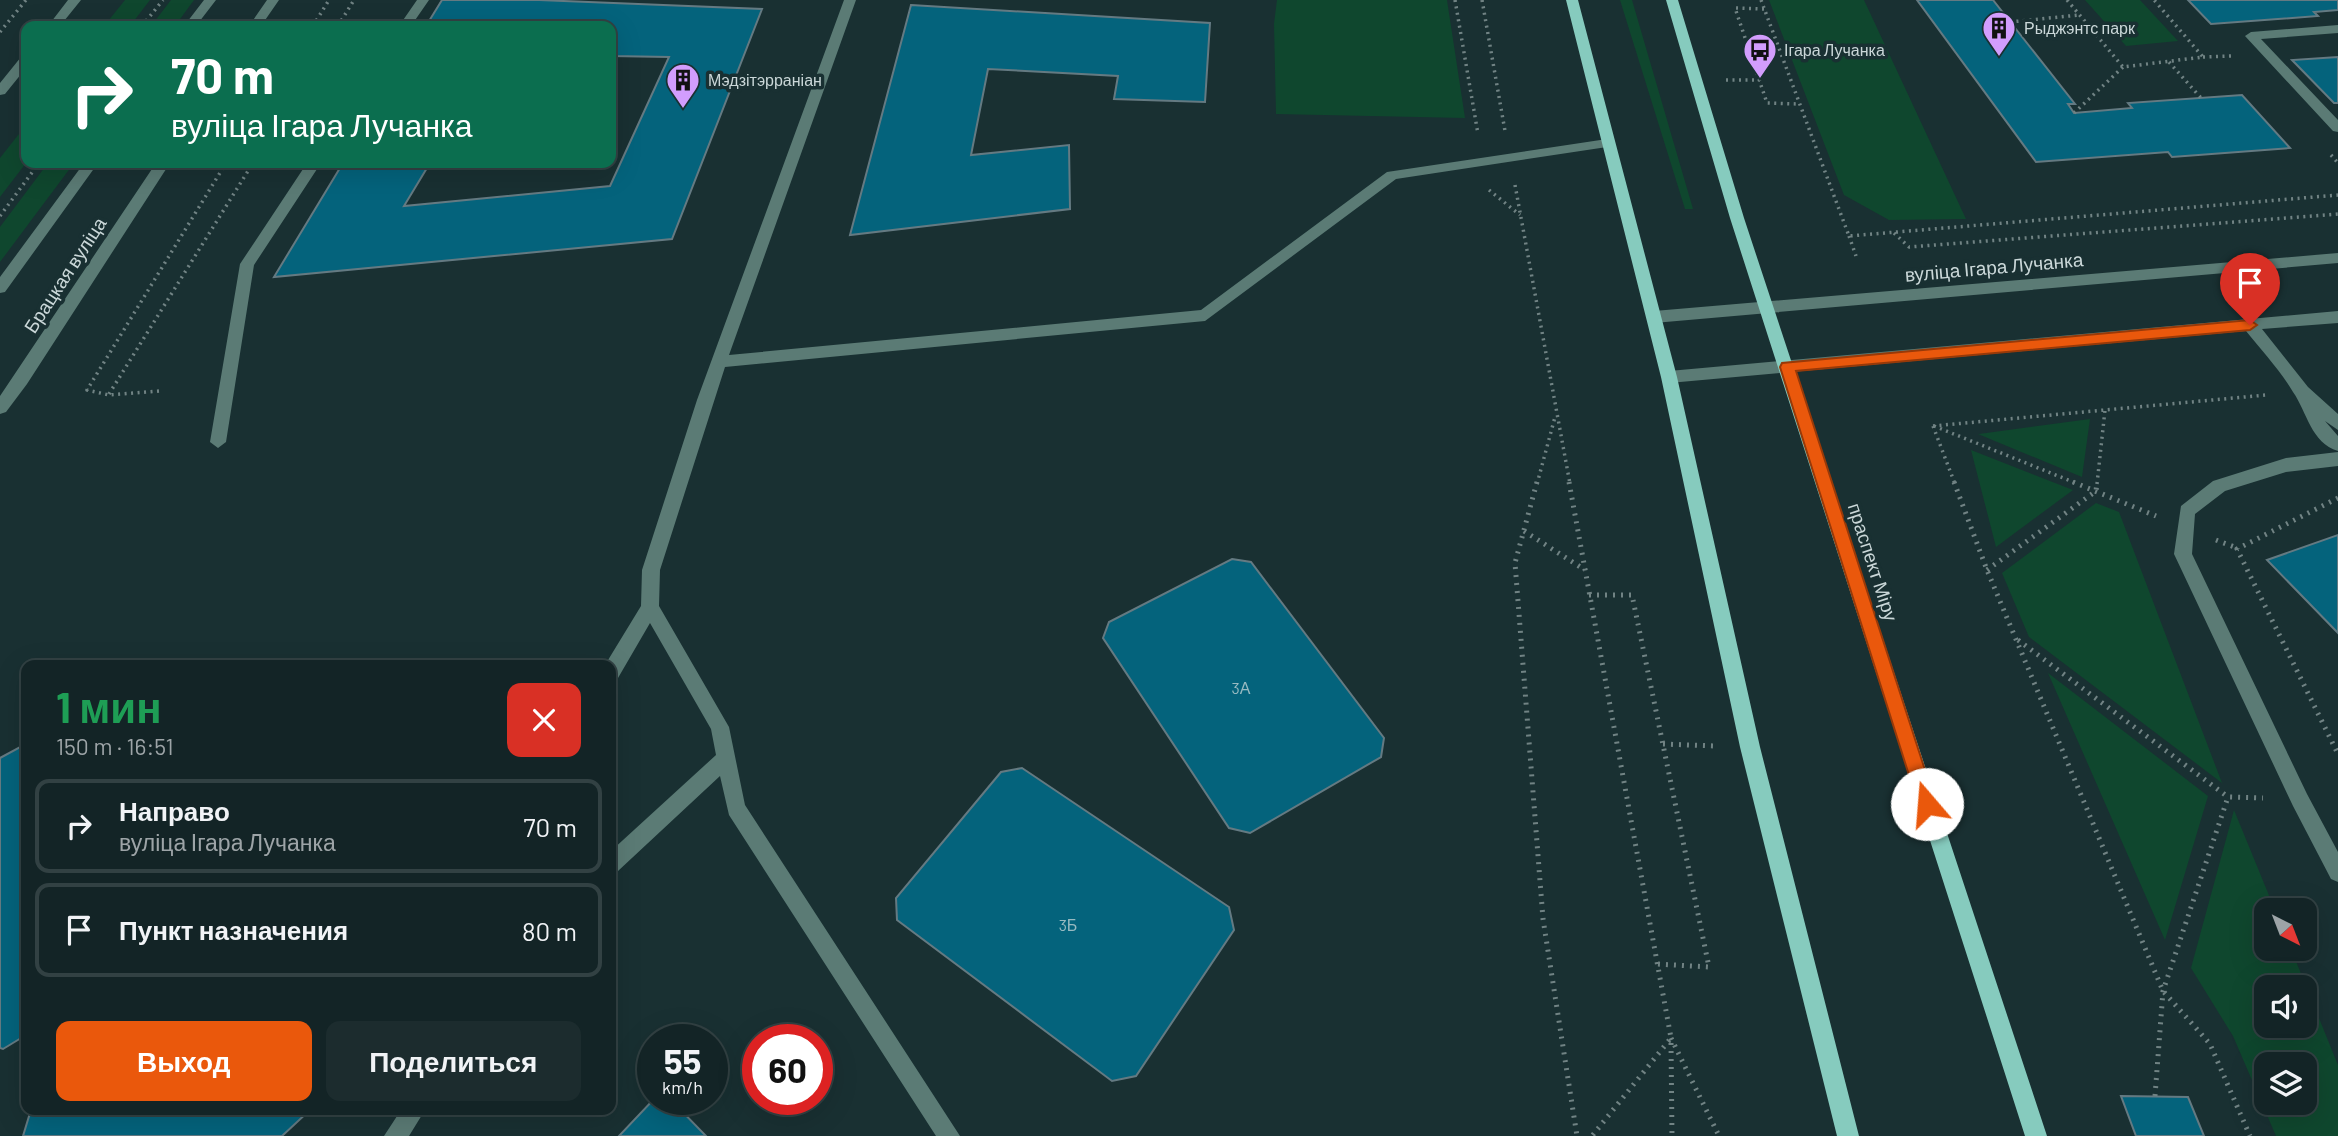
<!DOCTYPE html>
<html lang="ru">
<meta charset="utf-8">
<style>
body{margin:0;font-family:Barlow,sans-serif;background:#1c2c2e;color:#f1f3f6;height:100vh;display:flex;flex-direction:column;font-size:26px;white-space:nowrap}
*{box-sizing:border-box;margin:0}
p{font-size:23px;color:#9da4a7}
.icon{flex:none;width:38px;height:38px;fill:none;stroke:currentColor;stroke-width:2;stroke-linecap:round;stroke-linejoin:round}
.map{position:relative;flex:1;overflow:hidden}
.panel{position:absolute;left:21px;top:660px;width:595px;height:455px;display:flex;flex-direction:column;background:#132426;border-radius:14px;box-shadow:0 7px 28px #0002,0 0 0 2px #324143}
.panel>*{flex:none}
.hud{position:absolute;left:21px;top:21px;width:595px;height:147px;border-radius:14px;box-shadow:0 7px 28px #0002,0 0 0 2px #324143;background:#0b6e4f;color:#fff;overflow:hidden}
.needle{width:46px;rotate:138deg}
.controls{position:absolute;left:2254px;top:898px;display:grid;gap:14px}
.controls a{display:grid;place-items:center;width:63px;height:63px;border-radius:14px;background:#132426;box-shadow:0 7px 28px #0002,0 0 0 2px #324143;font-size:35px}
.speed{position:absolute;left:637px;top:1024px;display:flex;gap:14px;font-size:35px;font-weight:700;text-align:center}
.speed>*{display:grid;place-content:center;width:91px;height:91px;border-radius:50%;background:#132426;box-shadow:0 7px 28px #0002,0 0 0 2px #324143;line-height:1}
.speed small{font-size:18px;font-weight:400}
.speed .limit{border:10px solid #d22;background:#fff;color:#111}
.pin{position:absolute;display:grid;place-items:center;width:60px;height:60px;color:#fff;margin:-72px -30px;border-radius:50% 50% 50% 0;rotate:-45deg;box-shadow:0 0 7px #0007}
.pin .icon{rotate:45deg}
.me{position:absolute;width:77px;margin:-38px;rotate:342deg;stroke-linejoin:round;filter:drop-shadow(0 0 5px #0008)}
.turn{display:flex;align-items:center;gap:24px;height:147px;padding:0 35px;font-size:32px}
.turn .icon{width:91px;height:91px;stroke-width:2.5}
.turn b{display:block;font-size:49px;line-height:60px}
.round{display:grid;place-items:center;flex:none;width:74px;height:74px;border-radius:14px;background:#1c2c2e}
.summary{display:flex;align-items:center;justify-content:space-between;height:119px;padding:0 35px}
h1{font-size:42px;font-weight:700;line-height:52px;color:#1e9e55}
.button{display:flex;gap:14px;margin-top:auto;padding:14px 35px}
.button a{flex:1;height:80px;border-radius:14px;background:#ea580c;color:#fff;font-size:28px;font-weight:700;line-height:80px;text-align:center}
.button a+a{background:#1c2c2e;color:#f1f3f6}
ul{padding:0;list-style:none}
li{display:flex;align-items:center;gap:21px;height:94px;margin:0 14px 10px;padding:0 21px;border:4px solid #324143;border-radius:14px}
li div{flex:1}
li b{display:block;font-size:26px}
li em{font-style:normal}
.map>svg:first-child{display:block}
</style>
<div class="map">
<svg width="2338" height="1136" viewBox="0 0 2338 1136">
<rect width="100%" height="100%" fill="#193032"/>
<path fill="#0f472e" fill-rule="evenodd" d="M125,0H150L130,26H104Z
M171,0H194L175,26H151Z
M1277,0H1447L1465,118L1276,114L1274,24Z
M1620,0H1632L1693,209H1685Z
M1769,0H1864L1966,219L1889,220L1844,195Z
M2085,0H2140L2178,41L2126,46Z
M26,125V163L0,197V158Z
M48,163H74L0,262V227Z
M2090,419L2082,477L1978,434H1979Z
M1971,450L2073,490L1996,547Z
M2096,503L2119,512L2222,783L2029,637L2002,573Z
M2048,673L2208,796L2165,940Z
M2234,810L2275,910H2266V948L2291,949L2338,1065V1136H2276L2233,1036L2191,968ZM2266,987H2305V1026H2266ZM2266,1064H2305V1102H2266Z"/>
<path fill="#04637c" stroke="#647a82" stroke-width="2" d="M442,0H539L762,9L672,239L274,277L343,163H430L404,206L610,186L669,57L611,56V26H426Z
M1917,0H1993L2075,104H2068L2074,113L2132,108L2128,103L2242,95L2290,148L2172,157L2168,152L2036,162Z
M2188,0H2338V10L2314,12L2318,16L2211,24Z
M911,5L1210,23L1205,102L1114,99L1118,76L988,69L971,155L1069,145L1070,209L850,235Z
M2338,57V103H2334L2292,60Z
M2338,535V633L2267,560Z
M1232,559L1251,562L1384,738L1381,757L1250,833L1229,828L1103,638L1109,622Z
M22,746L26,747V1035L3,1049L0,1048V758Z
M1022,768L1229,907L1234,930L1136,1076L1112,1081L897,920L896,898L1001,772Z
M2121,1096L2188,1097L2204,1136H2136Z
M654,1099H670L706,1136H619Z
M35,1110H310L282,1136H23L30,1113Z"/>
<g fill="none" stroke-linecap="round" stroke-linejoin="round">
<path stroke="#718384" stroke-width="3.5" stroke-dasharray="2 4.5" stroke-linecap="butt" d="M1455,0L1478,134
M1482,0L1505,131
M1761,0L1849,236L2338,195
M2067,0L2123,67L2203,57L2154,0
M1764,9L1735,8L1767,103L1799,104
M2010,22L2079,15
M142,26L163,0
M313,26L329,0
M338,26L354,0
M0,32L26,0
M2203,57L2231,56
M2169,62L2201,98
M1726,80H1760
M2074,113L2123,67
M2331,155L2338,163
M1515,185L1570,484
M1489,190L1520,215
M0,216L39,163
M1894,233L1909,247L2338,214
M1849,236L1856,256
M159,391L109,395L87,390L226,163
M109,394L253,163
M1933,426L1955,484
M1933,426L2266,395
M1934,426L2078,484
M1537,484L1555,417
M2097,484L2105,410"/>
<path stroke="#718384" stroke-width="5" stroke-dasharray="2 6" stroke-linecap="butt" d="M1537,482L1515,563L1543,919L1577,1136
M1569,482L1671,1038L1592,1136
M1954,482L1987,570L2163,991L2210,1044L2250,1136
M2073,482L2156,516
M2338,498L2237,549L2338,754
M1524,531L1585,570
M2216,540L2237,548
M1987,570L2096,491L2097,482
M1589,595H1632L1709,967L1657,964
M2018,640L2228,797
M1663,744L1715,746
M1671,1038L1719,1136
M1671,1043L1672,1136
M2155,1096L2163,991L2228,797L2263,798"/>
<path fill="#5b7b75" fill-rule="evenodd" d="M68,0H81L60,26H48Z
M204,0H216L196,26H184Z
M267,0H279L261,26H249Z
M417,0H429L411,26H399Z
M844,0H856L729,355L1201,310L1387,172L1607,139L1614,143L1607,147L1396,179L1205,321L725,367L660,570L659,606L729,727L745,805L960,1136H936L729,815L720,776L618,871L611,874V851L716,755L711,729L650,623L618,678L611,680V665H605L641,606L642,570L697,400Z
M2338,25V33L2261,39L2338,120V132L2333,131L2245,36L2251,32Z
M26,56V68L5,94L0,95V83L21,57Z
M84,163H98L5,292L0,293V277Z
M156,163H170L27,384L6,412L0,414V396Z
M307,163H321L254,265L226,442L218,448L210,442L240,264Z
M2338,253V263L1654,323L1646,317L1654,311Z
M2338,311V323L2262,329L2308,387L2338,414V430L2325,421L2338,436V451C2311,443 2307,412 2293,392C2280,370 2262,351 2246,331L1669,383L1661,377L1669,371Z
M2338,452V466L2286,472L2225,491L2195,514L2192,554L2307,794L2338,852V882L2331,879L2293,806L2174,554L2181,506L2213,481L2286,458Z
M401,1110H425L409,1136H384Z"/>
<path fill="#86cbbe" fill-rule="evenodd" d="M1566,0H1578L1677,377L1760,747L1859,1136H1837L1740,747L1661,377Z
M1666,0H1678L1744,218L2047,1136H2025L1730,218Z"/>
</g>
<path fill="#ea580c" stroke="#983908" stroke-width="2" d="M2250,320L2257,325L2250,330L1796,371L1936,804L1933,810L1927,812L1920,810L1780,367L1782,363Z"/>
<defs>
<symbol id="building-pin" viewBox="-11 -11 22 30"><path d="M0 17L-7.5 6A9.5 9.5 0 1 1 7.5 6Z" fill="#d29dfd" stroke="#193032"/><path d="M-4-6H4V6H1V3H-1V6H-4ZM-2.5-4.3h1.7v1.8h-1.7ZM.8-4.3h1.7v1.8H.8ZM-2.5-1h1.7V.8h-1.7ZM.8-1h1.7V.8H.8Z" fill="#111"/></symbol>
<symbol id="bus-pin" viewBox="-11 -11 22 30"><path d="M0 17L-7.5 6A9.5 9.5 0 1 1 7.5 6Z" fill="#d29dfd" stroke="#193032"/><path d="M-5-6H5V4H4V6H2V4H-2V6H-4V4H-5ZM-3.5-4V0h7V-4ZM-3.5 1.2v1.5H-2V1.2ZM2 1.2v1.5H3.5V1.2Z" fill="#111"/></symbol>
</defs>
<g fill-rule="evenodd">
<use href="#building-pin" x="1980" y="9" width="38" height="52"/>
<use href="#bus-pin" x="1741" y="31" width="38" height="52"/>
<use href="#building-pin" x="664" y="61" width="38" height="52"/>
</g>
<g text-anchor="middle" stroke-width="7" stroke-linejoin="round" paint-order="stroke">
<g font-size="16" fill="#cad7d8" stroke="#193032" text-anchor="start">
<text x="2024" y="34">Рыджэнтс парк</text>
<text x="1784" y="56">Ігара Лучанка</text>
<text x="708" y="86">Мэдзітэрраніан</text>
</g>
<g font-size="16" fill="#98bac1">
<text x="1241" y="694">3А</text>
<text x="1068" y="931">3Б</text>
</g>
<g font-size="19" fill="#cad7d8" stroke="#193032">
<text transform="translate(1994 267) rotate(-5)" y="7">вуліца Ігара Лучанка</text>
<text transform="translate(65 275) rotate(-57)" y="7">Брацкая вуліца</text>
<text transform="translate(1873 562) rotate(72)" y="7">праспект Міру</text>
</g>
</g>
</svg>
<div class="controls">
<a><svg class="needle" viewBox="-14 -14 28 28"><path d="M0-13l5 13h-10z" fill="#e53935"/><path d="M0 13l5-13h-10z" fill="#9da4a7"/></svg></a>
<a><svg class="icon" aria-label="sound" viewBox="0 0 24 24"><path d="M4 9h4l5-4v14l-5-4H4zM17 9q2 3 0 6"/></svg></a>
<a><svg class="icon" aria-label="layers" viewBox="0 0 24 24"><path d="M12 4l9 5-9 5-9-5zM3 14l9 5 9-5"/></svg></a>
</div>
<div class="speed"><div>55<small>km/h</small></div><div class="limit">60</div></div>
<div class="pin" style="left:2250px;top:325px;background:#d93025"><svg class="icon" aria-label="arrive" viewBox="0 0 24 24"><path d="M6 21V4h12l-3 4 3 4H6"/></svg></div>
<svg class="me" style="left:1927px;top:804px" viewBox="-20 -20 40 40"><circle r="19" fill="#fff"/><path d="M0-13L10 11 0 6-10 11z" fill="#ea580c"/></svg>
<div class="hud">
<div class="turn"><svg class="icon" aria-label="right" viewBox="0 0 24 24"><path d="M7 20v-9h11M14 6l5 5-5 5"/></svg><div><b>70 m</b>вуліца Ігара Лучанка</div></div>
</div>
<section class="panel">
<div class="summary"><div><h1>1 мин</h1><p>150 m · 16:51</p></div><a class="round" style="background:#d93025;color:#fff"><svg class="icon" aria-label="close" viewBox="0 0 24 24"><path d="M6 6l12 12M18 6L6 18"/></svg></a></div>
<ul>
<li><svg class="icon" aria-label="right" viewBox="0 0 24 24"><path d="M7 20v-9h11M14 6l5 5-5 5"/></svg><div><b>Направо</b><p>вуліца Ігара Лучанка</p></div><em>70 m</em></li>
<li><svg class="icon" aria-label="arrive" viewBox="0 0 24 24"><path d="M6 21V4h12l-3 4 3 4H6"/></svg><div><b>Пункт назначения</b></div><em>80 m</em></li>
</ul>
<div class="button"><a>Выход</a><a>Поделиться</a></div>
</section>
</div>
